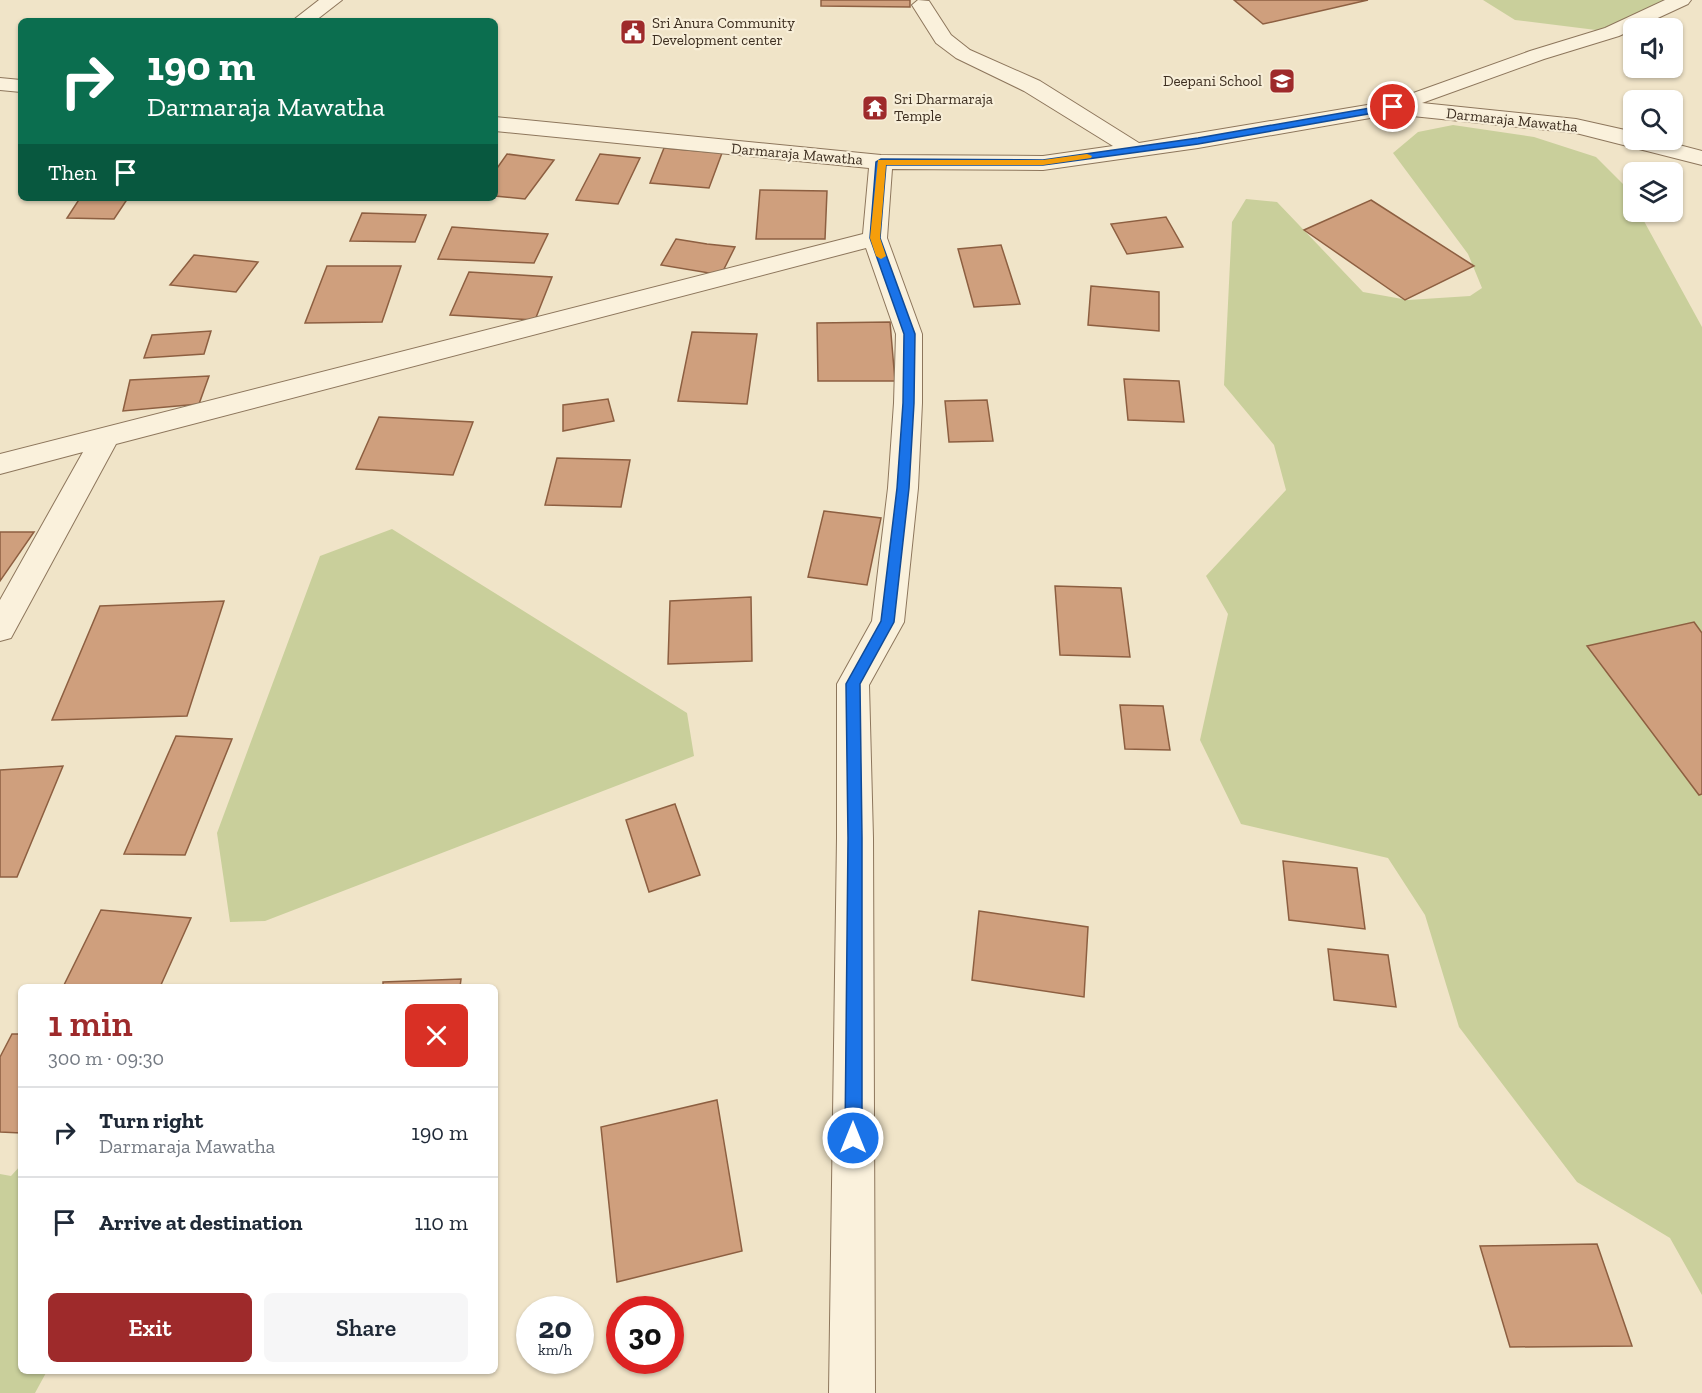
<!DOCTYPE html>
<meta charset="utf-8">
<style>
body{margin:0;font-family:"Zilla Slab",serif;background:#f6f6f7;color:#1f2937;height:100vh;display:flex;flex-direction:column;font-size:22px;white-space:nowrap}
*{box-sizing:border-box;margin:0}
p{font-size:20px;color:#747a83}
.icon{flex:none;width:33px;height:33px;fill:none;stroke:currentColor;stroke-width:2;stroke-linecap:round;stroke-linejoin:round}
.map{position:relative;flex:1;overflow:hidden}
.sheet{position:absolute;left:18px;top:984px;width:480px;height:390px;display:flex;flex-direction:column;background:#fff;border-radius:9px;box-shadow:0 2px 4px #0004}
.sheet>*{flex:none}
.banner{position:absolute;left:18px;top:18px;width:480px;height:183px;border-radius:9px;box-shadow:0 2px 4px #0004;background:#0b6e4f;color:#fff;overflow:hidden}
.tools{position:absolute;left:1623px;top:18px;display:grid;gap:12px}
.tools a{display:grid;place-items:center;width:60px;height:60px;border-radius:9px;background:#fff;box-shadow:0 2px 4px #0004;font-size:30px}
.speed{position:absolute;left:516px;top:1296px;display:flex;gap:12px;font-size:30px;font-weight:700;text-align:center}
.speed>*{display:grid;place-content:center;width:78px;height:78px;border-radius:50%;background:#fff;box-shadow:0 2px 4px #0004;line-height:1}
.speed small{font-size:15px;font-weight:400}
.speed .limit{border:9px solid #d22;background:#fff;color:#111}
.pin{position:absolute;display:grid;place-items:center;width:51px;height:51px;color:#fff;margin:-26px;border:3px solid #fff;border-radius:50%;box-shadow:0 2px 6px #0007}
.me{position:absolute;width:66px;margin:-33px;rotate:0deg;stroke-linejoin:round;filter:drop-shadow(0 0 4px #0008)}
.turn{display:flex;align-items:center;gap:21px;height:126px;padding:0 30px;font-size:27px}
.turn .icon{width:78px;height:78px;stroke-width:2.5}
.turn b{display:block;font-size:42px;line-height:51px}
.then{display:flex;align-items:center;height:57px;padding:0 30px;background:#0003;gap:12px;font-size:22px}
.round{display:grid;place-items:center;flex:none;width:63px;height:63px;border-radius:9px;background:#f6f6f7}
.headline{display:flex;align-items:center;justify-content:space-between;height:102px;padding:0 30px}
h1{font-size:36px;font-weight:600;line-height:45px;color:#9e2a2b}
.cta{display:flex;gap:12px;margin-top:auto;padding:12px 30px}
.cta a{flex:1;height:69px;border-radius:9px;background:#9e2a2b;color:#fff;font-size:24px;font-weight:600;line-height:69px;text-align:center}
.cta a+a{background:#f6f6f7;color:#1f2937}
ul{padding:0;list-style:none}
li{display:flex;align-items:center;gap:18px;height:90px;padding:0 30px;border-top:2px solid #e0e1e3}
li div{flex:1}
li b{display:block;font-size:22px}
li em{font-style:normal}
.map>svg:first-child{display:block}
</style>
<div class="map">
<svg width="1702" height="1393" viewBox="0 0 1702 1393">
<rect width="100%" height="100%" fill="#f0e4c8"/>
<path fill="#c9cf9b" d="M1483,0H1681L1612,32L1515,20Z
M1453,125L1534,137L1596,157L1627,188L1633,201L1634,212H1639L1702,327V1295L1670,1238L1577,1182L1459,1027L1425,915L1388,858L1241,824L1200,740L1228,614L1206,576L1286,490L1274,445L1224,385L1232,222L1246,199L1277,202L1363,292L1408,300L1470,296L1482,288L1468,254L1393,153L1418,132Z
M392,529L687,713L694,756L265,921L230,922L217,833L320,556Z
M21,1165V1371H47L35,1393H0V1174L11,1176Z"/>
<path fill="#cf9f7d" stroke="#8d5f41" stroke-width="1.5" d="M821,0H910V7L821,6Z
M1234,0H1368L1263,24Z
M664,148L722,153L709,188L650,183Z
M507,154L554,160L525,199L495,196V171Z
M600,154L640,158L618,204L576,200Z
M760,190L827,191L825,239H756Z
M80,198H128L114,219L67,218Z
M217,198H263L216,200Z
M1371,200L1474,266L1405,300L1304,230Z
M362,213L426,215L415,242L350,241Z
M1166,217L1183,247L1127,254L1111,224Z
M452,227L548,234L534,263L438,259Z
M676,239L707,244L735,247L721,275L661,265Z
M1001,245L1020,304L974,307L958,249Z
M194,255L258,262L236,292L170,285Z
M327,266H401L382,322L305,323Z
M469,272L552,277L535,320L450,315Z
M1091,286L1159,292V331L1088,325Z
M890,322L895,381H818L817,323Z
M211,331L204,354L144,358L152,335Z
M692,332L757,334L747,404L678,401Z
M209,376L199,404L123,411L130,380Z
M1124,379L1179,381L1184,422L1128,420Z
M608,399L614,421L563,431V405Z
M987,400L993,441L949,442L945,401Z
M379,417L473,422L453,475L356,469Z
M557,458L630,460L621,507L545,505Z
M824,511L881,518L867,585L808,577Z
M0,532H34L0,581Z
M1055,586L1121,588L1130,657L1060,655Z
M751,597L752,661L668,664L670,601Z
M224,601L187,716L52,720L100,606Z
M1694,622L1702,633V794L1699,795L1587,646Z
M1120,705L1163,706L1170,750L1125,749Z
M176,736L232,739L185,855L124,854Z
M63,766L17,877H0V770Z
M675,804L700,875L649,892L626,820Z
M1283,861L1357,868L1365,929L1289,920Z
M101,910L191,918L160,987H63Z
M979,911L1088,927L1084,997L972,980Z
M1328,949L1388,955L1396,1007L1334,1000Z
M461,979L460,987H383V982Z
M12,1034H21V1133L0,1132V1057Z
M717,1100L742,1251L617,1282L601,1127Z
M1597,1244L1632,1346L1510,1347L1480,1246Z"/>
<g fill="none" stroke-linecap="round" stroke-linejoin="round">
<defs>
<path id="street" d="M319,0H342L315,21H292Z
M918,0L929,1L951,35L970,50L1040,81L1139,143L1391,101L1530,51L1605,28L1665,0H1691L1688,4L1619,36L1544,59L1422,103L1576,119L1634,132V140H1660L1702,151V165L1576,133L1393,114L1198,148L1043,170L892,169L887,238L922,334V403L918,488L904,622L869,685L873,838L875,1393H829L837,838V684L872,621L888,488L894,403L896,334L866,248L116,444L11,638L0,641V600L83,452L0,474V454L863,234L869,168L495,131V117L881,155L1043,156L1113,146L1024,91L956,58L936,43L912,5Z
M0,78L21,80V92L0,90Z"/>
</defs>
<use href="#street" stroke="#8d765c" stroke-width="2"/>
<use href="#street" fill="#faf1dc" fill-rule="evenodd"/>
</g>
<path fill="#1a73e8" stroke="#114b97" stroke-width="1.5" d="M1393,104L1396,105V109L1198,144L1043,165H886L880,238L915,334L914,403L909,488L894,622L860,684L862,838V1138L859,1145L853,1147L847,1145L845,1138L848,838L846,684L881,621L897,488L903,403L904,334L870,238L876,162L881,159L1043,160L1198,138Z"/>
<path fill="#f59e0b" d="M1087,154L1092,156L1091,158L1043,165H886L880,238L886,256L881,259L876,256L870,238L878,160H1043Z"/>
<defs>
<symbol id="civic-square" viewBox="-11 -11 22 22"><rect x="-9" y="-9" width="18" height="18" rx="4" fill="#9e2a2b" stroke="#f7eed8"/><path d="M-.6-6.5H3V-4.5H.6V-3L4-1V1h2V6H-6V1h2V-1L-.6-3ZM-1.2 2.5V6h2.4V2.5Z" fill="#fff"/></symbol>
<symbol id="school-square" viewBox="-11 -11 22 22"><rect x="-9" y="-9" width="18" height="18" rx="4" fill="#9e2a2b" stroke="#f7eed8"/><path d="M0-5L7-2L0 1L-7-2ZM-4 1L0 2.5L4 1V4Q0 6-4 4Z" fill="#fff"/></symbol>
<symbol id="temple-square" viewBox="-11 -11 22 22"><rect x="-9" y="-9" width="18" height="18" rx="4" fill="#9e2a2b" stroke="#f7eed8"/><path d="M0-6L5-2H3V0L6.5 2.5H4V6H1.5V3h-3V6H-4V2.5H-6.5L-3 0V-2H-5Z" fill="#fff"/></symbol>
</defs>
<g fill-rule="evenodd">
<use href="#civic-square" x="618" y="17" width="30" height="30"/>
<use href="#school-square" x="1267" y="66" width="30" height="30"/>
<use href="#temple-square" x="860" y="93" width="30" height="30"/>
</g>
<g text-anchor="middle" stroke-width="4.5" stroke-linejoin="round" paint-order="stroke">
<g font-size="15" fill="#3d2e20" stroke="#f7eed8" text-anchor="start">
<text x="652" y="28">Sri Anura Community<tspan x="652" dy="17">Development center</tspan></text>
<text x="1262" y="86" text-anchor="end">Deepani School</text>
<text x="894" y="104">Sri Dharmaraja<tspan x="894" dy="17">Temple</tspan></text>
</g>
<g font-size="15" fill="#3d2e20" stroke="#f7eed8">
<text transform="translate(1512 120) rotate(6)" y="5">Darmaraja Mawatha</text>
<text transform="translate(797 154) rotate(5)" y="5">Darmaraja Mawatha</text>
</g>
</g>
</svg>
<div class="tools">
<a><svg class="icon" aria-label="sound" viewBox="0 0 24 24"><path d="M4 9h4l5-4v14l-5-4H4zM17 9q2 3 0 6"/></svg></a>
<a><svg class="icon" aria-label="search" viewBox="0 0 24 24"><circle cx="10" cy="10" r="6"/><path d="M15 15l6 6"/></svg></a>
<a><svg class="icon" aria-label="layers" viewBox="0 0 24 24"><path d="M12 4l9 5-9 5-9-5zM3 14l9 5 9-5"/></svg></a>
</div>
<div class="speed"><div>20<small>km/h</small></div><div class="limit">30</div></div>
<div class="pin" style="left:1393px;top:107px;background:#d93025"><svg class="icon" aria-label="arrive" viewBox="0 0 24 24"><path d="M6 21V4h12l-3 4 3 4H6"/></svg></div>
<svg class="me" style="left:853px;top:1138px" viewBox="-20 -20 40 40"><circle r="17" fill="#1a73e8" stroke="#fff" stroke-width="3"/><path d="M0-11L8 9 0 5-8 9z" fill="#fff"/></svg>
<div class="banner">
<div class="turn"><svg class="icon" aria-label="right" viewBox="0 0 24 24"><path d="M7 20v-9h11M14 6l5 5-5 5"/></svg><div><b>190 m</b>Darmaraja Mawatha</div></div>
<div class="then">Then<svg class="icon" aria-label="arrive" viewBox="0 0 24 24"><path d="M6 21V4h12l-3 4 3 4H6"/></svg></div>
</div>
<section class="sheet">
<div class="headline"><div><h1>1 min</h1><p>300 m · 09:30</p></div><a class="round" style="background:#d93025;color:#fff"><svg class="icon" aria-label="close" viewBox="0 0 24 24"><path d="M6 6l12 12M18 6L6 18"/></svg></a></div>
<ul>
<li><svg class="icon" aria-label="right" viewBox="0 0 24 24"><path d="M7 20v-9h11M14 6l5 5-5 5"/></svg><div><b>Turn right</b><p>Darmaraja Mawatha</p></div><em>190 m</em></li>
<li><svg class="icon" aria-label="arrive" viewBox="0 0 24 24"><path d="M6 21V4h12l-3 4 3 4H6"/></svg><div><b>Arrive at destination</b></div><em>110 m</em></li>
</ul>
<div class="cta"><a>Exit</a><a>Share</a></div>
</section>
</div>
